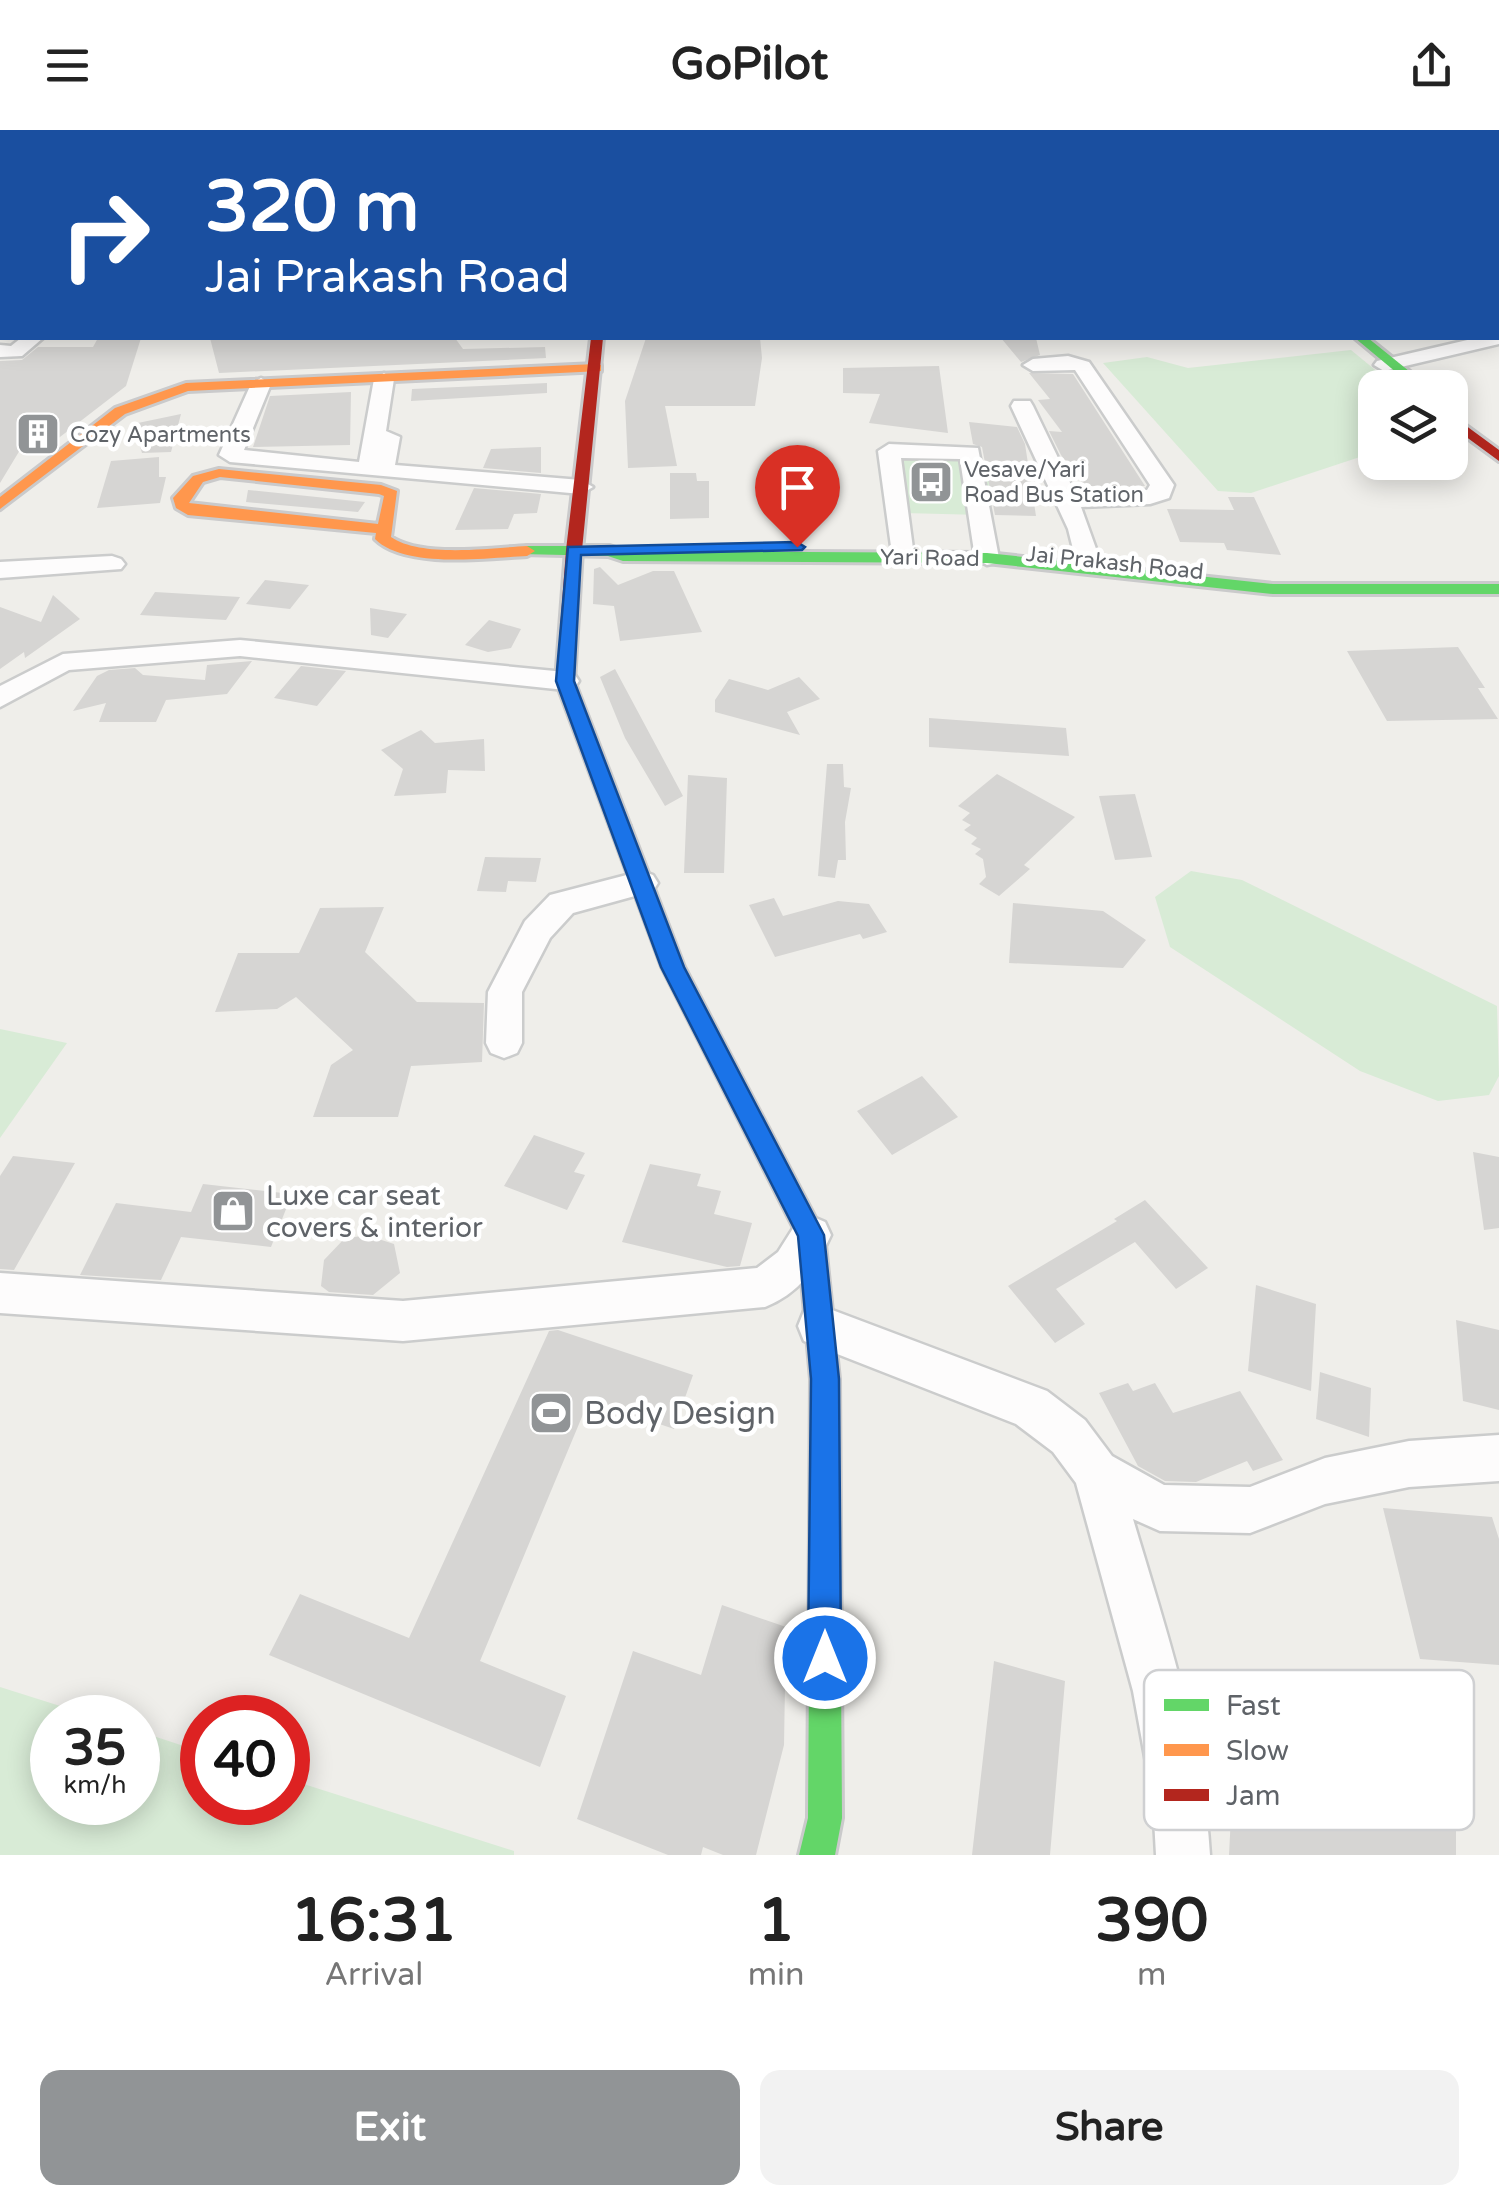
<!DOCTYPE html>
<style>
body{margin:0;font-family:"Varela Round",sans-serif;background:#f2f2f2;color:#222;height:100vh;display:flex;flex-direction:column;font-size:38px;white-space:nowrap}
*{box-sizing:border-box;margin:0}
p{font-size:32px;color:#767676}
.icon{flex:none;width:55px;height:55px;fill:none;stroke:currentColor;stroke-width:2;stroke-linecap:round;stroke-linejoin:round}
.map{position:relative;height:1725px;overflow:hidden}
.drawer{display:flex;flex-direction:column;background:#fff;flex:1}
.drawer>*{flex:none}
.guide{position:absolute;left:0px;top:0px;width:1500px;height:210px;box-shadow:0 5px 25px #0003;background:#1a4fa0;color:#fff;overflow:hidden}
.buttons{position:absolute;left:1358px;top:240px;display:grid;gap:20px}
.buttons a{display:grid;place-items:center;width:110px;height:110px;border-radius:20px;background:#fff;box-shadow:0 5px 25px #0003;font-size:50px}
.speed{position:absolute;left:30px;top:1565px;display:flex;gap:20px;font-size:50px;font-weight:700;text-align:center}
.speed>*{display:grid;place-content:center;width:130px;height:130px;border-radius:50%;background:#fff;box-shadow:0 5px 25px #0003;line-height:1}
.speed small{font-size:25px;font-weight:400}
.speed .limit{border:15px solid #d22;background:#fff;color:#111}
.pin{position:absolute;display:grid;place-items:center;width:85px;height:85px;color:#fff;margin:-102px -42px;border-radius:50% 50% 50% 0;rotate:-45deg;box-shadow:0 0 10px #0007}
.pin .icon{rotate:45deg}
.me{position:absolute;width:110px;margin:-55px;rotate:0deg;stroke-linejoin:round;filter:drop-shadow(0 0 8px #0008)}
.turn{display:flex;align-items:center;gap:35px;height:210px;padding:0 40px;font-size:45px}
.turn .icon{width:130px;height:130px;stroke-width:2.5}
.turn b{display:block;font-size:70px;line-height:85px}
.eta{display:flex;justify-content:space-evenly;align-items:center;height:170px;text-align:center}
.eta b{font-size:60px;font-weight:700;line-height:70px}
.primary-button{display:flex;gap:20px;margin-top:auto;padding:20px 40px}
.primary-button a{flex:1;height:115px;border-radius:20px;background:#919496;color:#fff;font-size:40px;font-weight:700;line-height:115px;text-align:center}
.primary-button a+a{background:#f2f2f2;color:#222}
header{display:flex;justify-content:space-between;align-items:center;height:130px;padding:0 40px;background:#fff;font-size:45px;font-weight:700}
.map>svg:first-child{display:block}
</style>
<header><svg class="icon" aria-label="menu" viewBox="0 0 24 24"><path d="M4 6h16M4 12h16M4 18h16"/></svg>GoPilot<svg class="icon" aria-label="share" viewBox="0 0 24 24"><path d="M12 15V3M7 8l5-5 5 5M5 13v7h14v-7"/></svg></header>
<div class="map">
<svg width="1499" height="1725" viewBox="0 0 1499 1725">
<rect width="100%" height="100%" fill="#efeeea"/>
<path fill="#d8ebd6" d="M1351,220L1396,257L1375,258V322L1251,363L1218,361L1103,233L1147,227L1188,238Z
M900,327L975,329L977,347H989L991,363H980L982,385L903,383Z
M1191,741L1242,750L1497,876L1499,946L1489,965L1438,971L1360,941L1170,817L1155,767Z
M0,899L67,913L0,1008Z
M0,1557L95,1587L52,1588V1672H138V1601L202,1622V1672H288V1649L514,1721V1725H0Z"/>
<path fill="#bfe0f9" d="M1085,0H1499V199L1498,2Z"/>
<path fill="#d6d5d3" d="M98,208H141L126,256L47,317L23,315L0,353V231L22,230L38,217H93Z
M210,208H455L463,219L545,217L546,228L219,243Z
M646,208H760L762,228L755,276H665L677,336L628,338L625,271Z
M1001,208H1036L1040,225L1021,232Z
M939,236L948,303L869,293L880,264L843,263V238Z
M1029,243L1073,244L1145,356L1087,359L1061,325L1049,301L1062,302L1038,270L1050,269Z
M547,253V263L411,271L412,259Z
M351,262L350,315L253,317L270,266Z
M181,284L171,322L142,323L133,294Z
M969,292L1017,297L1025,314L1036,386L995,385L982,317L973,314Z
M541,317V343L483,338L491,319Z
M159,327V347H166L160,373L97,378L111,331Z
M670,343H696L697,351H709V388L670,389Z
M474,358L541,364L537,383L514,384L508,399L455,400Z
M248,360L365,372L358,382L246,372Z
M1228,367H1254L1281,425L1227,420L1224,413L1180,412L1167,379L1234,380Z
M600,437L618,455L653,441H674L702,502L620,511L614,476L593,474L594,439Z
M265,450L309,455L290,479L246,474Z
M155,462L240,467L226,490L140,485Z
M53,465L80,489L25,528L24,522L0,539V477L41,492Z
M370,478L407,484L388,508L371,505Z
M489,490L521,499L511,518L488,522L465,515Z
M1458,517L1485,558H1478L1498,589L1387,591L1347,521Z
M252,531L227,564L166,570L156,592H99L106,573L73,581L97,546L109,540L135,538L143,545L205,550L207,535Z
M301,536L346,541L317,576L274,568Z
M615,539L683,666L665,676L625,608L600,547Z
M799,547L820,569L787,582L800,605L715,582V570L729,549L768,560Z
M929,588L1066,598L1069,626L929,617Z
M421,600L435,613L484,609L485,641L448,640L446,663L394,666L403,639L381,620Z
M827,634H843L844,657L851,658L845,692L846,730H838L835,748L818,746Z
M997,644L1075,687L1024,735L1030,739L999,766L979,754L986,747L983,729L975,724L981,719L971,714L977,708L964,700L971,695L962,690L970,683L958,676Z
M688,645L727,648L724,743H684Z
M1135,664L1152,727L1115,730L1099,666Z
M485,727L541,728L536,752L508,751L506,762L477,761Z
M774,768L783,786L838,771L869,774L887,802L863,809L860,804L775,827L749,775Z
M1013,773L1103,781L1146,810L1123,838L1009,833Z
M384,777L365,822L417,872L484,873L482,932L411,936L398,987H313L331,935L353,920L296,867L277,879L215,882L238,823H299L320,778Z
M922,946L958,987L892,1025L857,981Z
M534,1005L585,1023L574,1042L585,1045L567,1080L504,1056Z
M1473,1022L1499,1027V1098L1484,1100Z
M13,1026L75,1033L14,1140L0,1139V1046Z
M650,1034L701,1044L697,1056L721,1061L714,1084L752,1093L740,1136L727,1137L622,1112Z
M203,1054L292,1064L271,1117L181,1107L161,1150L80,1145L116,1073L191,1082Z
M1145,1070L1208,1138L1176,1159L1135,1112L1056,1159L1085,1194L1055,1213L1008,1156L1117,1091L1114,1089Z
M366,1105L394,1114L400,1143L373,1165L329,1162L321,1156L324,1130L344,1109Z
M1256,1155L1316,1174L1311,1261L1248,1241Z
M1456,1190L1499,1200V1280L1463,1271Z
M558,1200L693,1245L674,1299L589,1270L480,1531L566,1566L540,1637L269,1525L300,1464L409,1508L549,1201Z
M1320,1242L1371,1258L1369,1307L1316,1289Z
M1128,1253L1133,1261L1155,1253L1173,1283L1240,1261L1283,1330L1253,1341L1247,1331L1196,1352L1165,1351L1138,1336L1099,1263Z
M1383,1378L1492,1387L1499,1409V1535L1420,1529Z
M722,1475L786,1497L784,1615L756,1725H723L703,1717L701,1725H668L577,1689L633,1521L701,1545Z
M994,1531L1065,1551L1050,1725H972Z
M1362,1616L1446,1650V1669L1456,1673V1725H1229L1234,1627L1345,1667L1347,1629L1361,1635Z"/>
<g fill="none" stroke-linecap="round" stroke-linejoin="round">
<defs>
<path id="street" d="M358,0H374V2H359Z
M451,0H468L470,2H453Z
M500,0H516V2H501Z
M575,0H591L592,2H577Z
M1035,0H1054L1056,2H1037Z
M0,13H2V23H0Z
M0,105H2V115H0Z
M2,172V186L0,187V173Z
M1499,202V214L1384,241L1374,235L1377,231L1476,208H1498Z
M21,208H43L22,226L0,227V215L11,216Z
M1068,226L1089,232L1174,355L1169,368L1150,374L1081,377L1099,427L1087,434L1075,427L1068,399L1011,276L1014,271H1030L1033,276L1075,363L1147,360L1150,355L1075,240L1033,241L1023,235L1033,229Z
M384,243L394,249L386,301L400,307L395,335L581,350L593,357L581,364L230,332L219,325L251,254L261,248L271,254L244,320L359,332L374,249Z
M889,314L978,318L999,428L996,433L987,435L975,428L960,329L901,328L914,426L911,431H893L878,321Z
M112,426L121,429L125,434L121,439L0,448V432Z
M240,510L565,542L575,545L579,551L575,557L565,560L240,526L69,540L0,577V556L63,524Z
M642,741L653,745L658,753L653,761L573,783L550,808L522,862V913L517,923L504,928L491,923L486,913L488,862L525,791L550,765Z
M811,1086L825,1092L831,1105C816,1138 800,1163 765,1177L403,1211L0,1183V1143L403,1171L757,1138L778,1122L797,1092Z
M819,1175L1047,1261L1085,1290L1112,1326L1164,1355L1250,1357L1325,1328L1409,1311L1499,1305V1351L1409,1357L1325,1374L1250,1403L1160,1401L1133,1389C1166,1500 1203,1609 1210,1725H1156L1153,1671L1133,1561L1076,1353L1053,1322L1016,1294L804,1211L798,1196L804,1181Z"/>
<path id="fast" d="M899,0H914L916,2H902Z
M1355,208H1368L1430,258H1415Z
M527,416H610L625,421L987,423L1273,454H1499V464H1273L987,433L623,431L608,426L521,424L519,421Z
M620,689L630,696L684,837L824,1105L839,1249L842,1688L835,1725H799L808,1688L811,1249L798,1106L662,837L610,696Z"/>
<path id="slow" d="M596,234L601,235V241L188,261L125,284L0,379V367L115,278L186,253Z
M219,339L381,355L397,361L391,407C421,428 491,418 527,416L535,421L527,426C487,428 405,439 375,409L376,403L188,385L176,378L173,368L193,346ZM220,347L379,364L384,366L378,394L189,373L203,352Z"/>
<path id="jam" d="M591,208H603L582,420L574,551L630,696L620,703L610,696L556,551L566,420Z
M1450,284L1499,320V331L1450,295Z"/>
</defs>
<use href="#street" stroke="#cbcccc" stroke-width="5"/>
<use href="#fast" stroke="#cacacb" stroke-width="6"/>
<use href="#slow" stroke="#cacacb" stroke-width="6"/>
<use href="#jam" stroke="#cacacb" stroke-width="6"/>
<use href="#street" fill="#fdfcfc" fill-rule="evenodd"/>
<use href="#fast" fill="#63d668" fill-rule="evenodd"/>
<use href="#slow" fill="#ff974d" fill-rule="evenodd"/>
<use href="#jam" fill="#b3261e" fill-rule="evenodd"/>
</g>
<path fill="#1a73e8" stroke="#114b97" stroke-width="2.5" d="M797,412L805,417L802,420L581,425L574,551L684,837L824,1105L839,1249L841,1528L836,1540L825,1545L813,1540L808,1528L811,1249L798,1106L661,837L556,551L568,417Z"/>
<defs>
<symbol id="building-square" viewBox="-11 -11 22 22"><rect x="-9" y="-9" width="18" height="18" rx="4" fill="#919496" stroke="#fff"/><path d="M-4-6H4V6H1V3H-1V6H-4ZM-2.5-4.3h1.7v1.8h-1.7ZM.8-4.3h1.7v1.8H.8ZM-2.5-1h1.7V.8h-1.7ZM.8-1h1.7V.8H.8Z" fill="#fff"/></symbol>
<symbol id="bus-square" viewBox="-11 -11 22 22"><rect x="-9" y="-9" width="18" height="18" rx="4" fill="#919496" stroke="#fff"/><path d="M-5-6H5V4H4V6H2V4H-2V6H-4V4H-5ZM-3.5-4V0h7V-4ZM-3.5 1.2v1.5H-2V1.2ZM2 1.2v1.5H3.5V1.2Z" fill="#fff"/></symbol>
<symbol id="shop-square" viewBox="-11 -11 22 22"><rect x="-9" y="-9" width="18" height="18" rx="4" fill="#919496" stroke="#fff"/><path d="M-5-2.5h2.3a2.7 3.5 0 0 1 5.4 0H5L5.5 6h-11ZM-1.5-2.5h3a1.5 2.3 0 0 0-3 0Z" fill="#fff"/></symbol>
<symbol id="stadium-square" viewBox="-11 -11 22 22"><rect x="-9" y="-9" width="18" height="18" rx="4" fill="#919496" stroke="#fff"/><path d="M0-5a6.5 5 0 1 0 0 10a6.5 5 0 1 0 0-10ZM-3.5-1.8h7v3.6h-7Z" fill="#fff"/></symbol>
</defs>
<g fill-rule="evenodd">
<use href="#building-square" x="13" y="279" width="50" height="50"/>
<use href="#bus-square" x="906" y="327" width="50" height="50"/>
<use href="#shop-square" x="208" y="1056" width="50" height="50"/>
<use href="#stadium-square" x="526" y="1258" width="50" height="50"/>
</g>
<g text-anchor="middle" stroke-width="9" stroke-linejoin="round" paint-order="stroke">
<g font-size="22" fill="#5f6368" stroke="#fff" text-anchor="start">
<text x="70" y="312">Cozy Apartments</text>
<text x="964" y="347">Vesave/Yari<tspan x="964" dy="25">Road Bus Station</tspan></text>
</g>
<g font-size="22" fill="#5f6368" stroke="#fff">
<text transform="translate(930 427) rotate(1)" y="8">Yari Road</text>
<text transform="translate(1115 432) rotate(6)" y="8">Jai Prakash Road</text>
</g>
<g font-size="28" fill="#5f6368" stroke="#fff" text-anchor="start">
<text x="266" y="1075">Luxe car seat<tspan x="266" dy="32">covers &amp; interior</tspan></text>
</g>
<g font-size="32" fill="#5f6368" stroke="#fff" text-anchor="start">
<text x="584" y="1294">Body Design</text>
</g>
</g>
<rect x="1144" y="1540" width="330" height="160" rx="15" fill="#fff" stroke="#cfd0d2" stroke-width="2.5"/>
<rect x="1164" y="1569" width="45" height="12" fill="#63d668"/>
<rect x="1164" y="1614" width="45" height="12" fill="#ff974d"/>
<rect x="1164" y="1659" width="45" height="12" fill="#b3261e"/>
<g font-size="28" fill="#5f6368">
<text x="1226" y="1585">Fast</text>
<text x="1226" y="1630">Slow</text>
<text x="1226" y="1675">Jam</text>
</g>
</svg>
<div class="buttons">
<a><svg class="icon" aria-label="layers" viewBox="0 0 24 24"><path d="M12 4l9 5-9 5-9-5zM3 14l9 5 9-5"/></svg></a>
</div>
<div class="speed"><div>35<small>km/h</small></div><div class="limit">40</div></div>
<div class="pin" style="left:797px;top:417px;background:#d93025"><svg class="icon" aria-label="arrive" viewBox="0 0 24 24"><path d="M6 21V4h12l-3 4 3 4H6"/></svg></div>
<svg class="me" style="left:825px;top:1528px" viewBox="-20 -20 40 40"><circle r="17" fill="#1a73e8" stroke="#fff" stroke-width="3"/><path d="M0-11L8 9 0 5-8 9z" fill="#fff"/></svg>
<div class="guide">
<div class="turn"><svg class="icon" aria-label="right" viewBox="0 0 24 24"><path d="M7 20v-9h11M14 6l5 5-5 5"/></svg><div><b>320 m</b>Jai Prakash Road</div></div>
</div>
</div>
<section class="drawer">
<div class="eta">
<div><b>16:31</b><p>Arrival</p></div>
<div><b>1</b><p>min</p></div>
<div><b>390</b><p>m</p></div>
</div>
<div class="primary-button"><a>Exit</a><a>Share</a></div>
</section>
